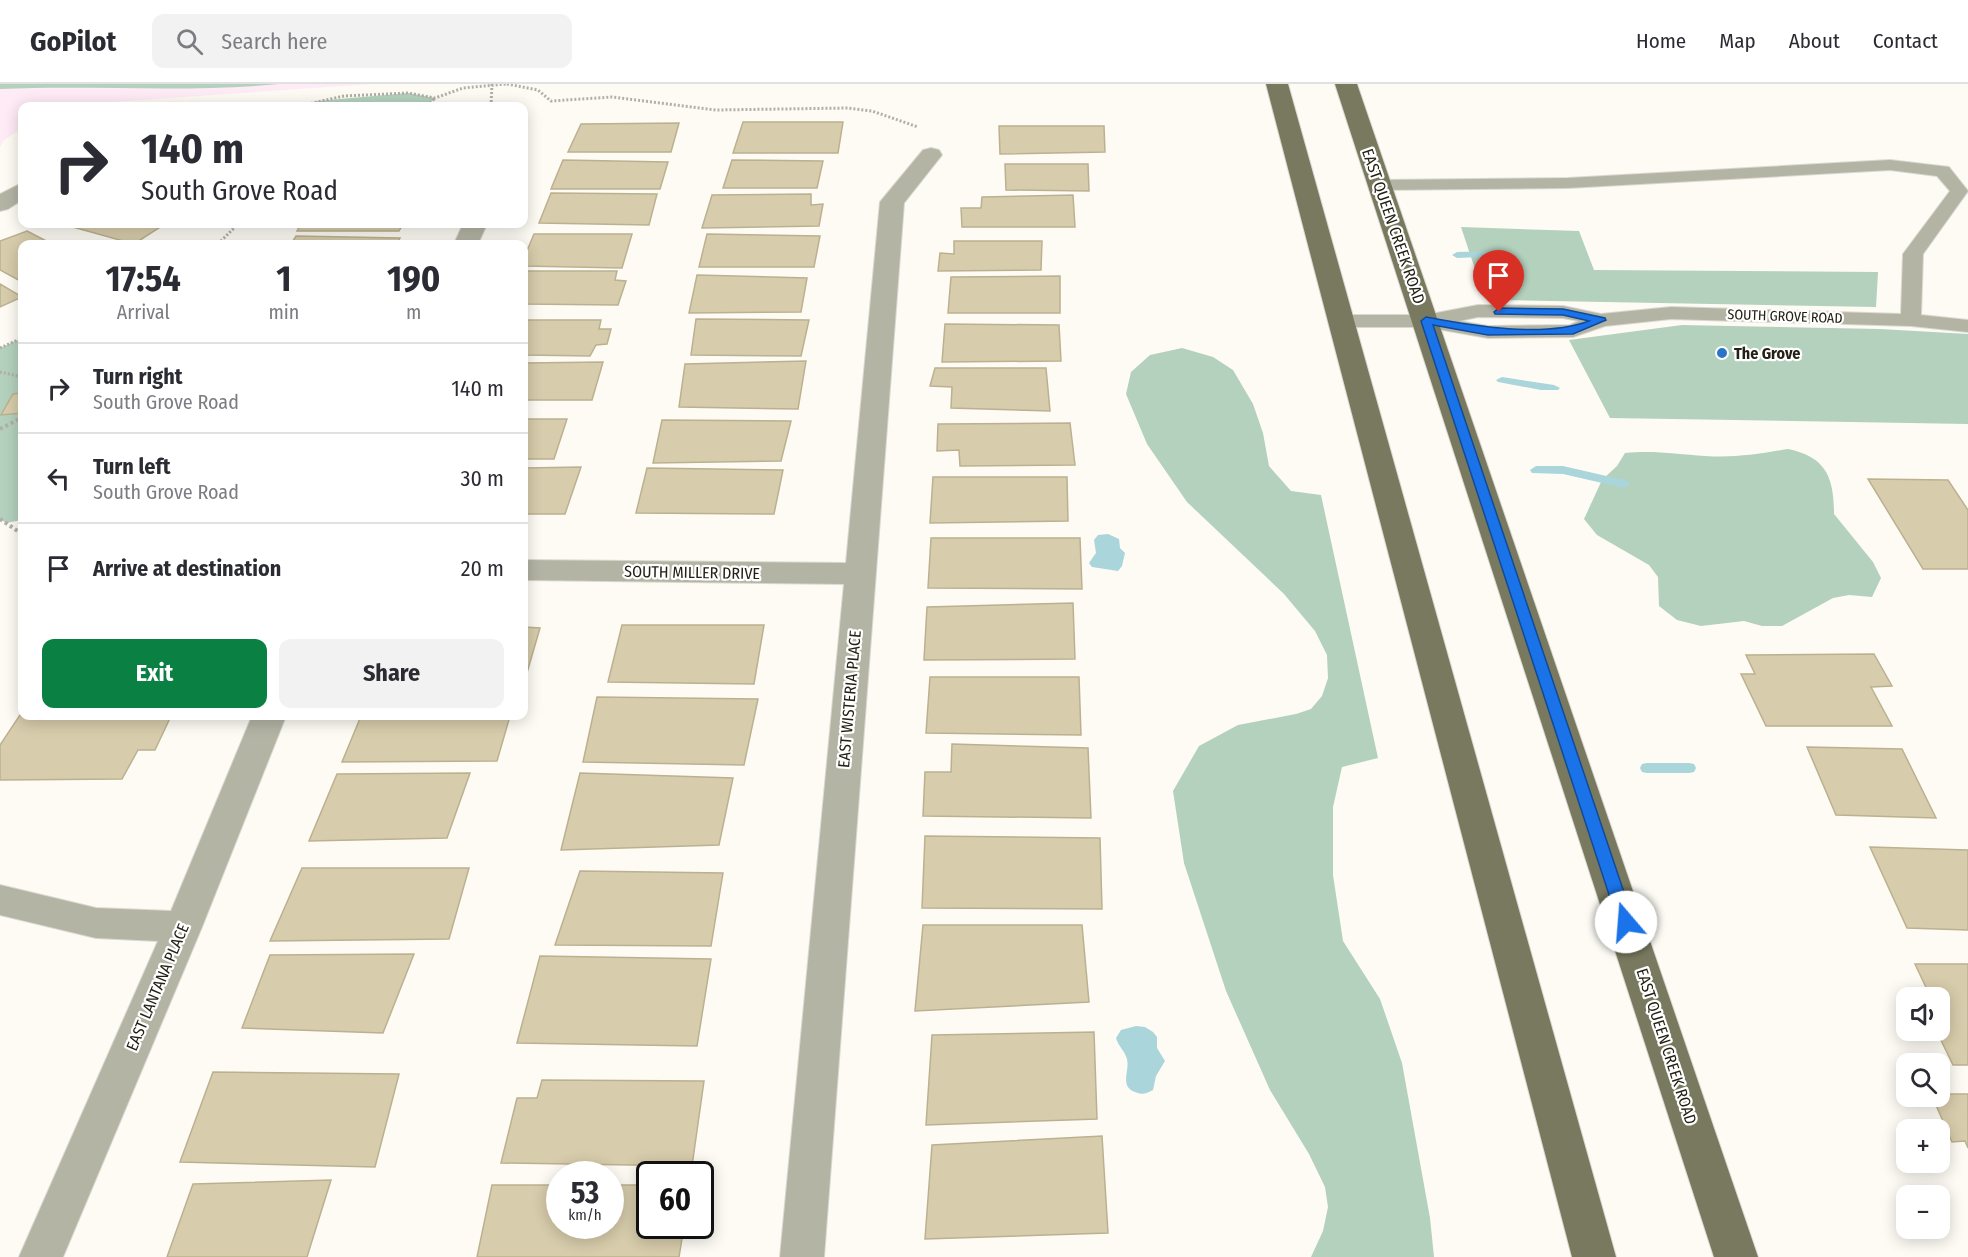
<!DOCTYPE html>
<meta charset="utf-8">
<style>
body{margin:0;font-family:"Fira Sans Condensed",sans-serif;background:#f2f2f3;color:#2b2b33;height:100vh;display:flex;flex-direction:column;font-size:22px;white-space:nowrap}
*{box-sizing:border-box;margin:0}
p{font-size:20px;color:#7c7c81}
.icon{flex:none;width:33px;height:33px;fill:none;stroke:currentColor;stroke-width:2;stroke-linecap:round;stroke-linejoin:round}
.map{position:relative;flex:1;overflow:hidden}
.drawer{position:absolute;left:18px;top:156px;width:510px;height:480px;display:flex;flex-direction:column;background:#fff;border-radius:12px;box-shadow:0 3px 15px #0003}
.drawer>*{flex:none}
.guide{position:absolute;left:18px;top:18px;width:510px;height:126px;border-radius:12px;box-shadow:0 3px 15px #0003;background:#fff;color:#2b2b33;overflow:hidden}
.controls{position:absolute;left:1896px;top:903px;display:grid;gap:12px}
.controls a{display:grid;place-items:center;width:54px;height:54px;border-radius:12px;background:#fff;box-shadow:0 3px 15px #0003;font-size:30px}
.speed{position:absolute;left:546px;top:1077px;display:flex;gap:12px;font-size:30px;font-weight:700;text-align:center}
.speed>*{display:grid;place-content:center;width:78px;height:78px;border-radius:50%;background:#fff;box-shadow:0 3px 15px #0003;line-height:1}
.speed small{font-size:15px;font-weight:400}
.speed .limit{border:3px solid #111;border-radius:9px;background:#fff;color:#111}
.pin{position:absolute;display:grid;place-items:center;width:51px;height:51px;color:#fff;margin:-62px -26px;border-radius:50% 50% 50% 0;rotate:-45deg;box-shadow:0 0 6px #0007}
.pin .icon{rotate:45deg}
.me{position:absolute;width:66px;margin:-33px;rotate:342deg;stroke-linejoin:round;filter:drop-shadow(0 0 4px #0008)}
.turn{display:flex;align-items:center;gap:21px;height:126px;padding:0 24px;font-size:27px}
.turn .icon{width:78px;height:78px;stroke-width:2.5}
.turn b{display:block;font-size:42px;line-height:51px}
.eta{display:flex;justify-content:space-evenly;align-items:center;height:102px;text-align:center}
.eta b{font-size:36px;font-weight:700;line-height:42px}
.action{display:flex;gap:12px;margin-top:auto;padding:12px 24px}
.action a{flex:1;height:69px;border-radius:12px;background:#0b8043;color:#fff;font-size:24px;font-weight:700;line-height:69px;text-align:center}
.action a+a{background:#f2f2f3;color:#2b2b33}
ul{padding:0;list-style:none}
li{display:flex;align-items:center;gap:18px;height:90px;padding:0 24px;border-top:2px solid #e1e1e2}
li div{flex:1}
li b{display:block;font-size:22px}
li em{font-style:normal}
header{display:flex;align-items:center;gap:36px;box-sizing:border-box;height:84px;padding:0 30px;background:#fff;border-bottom:2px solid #e1e1e2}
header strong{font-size:28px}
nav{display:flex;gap:33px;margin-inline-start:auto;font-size:21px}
.search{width:420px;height:54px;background:#f2f2f3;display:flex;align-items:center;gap:15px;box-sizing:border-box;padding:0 21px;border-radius:12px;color:#7c7c81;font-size:22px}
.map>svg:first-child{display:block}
</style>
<header>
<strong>GoPilot</strong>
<div class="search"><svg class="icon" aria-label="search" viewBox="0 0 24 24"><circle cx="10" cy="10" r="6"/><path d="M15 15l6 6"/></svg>Search here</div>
<nav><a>Home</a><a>Map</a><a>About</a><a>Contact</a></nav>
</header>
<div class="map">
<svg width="1968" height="1173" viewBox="0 0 1968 1173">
<rect width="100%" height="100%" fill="#fdfbf4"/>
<path fill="#feebf6" d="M0,0H371L54,22H22V44L4,56L0,63Z"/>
<path fill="#b3d1bd" d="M0,0H279C186,9 93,1 0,5Z
M408,9L435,14L427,22H215L308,20L318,17Z
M1461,143L1579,147L1594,186L1878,188L1876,223L1504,216L1503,210L1480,200Z
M1682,241L1880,245L1968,250V340L1610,334L1569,256Z
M22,254V436L6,439L0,435V264Z
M1182,264L1213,273L1233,286L1253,320L1263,349L1269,382L1291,407L1321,411L1378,674L1342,683L1333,723V791L1343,857L1380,915L1402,979L1430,1134L1434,1173H1311L1323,1147L1328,1123L1325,1103L1309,1070L1270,1006L1226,907L1184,779L1173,707L1199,662L1238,641L1296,630L1311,625L1322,612L1328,594L1327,571L1315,547L1284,510L1187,418L1147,360L1126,310L1131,288L1150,271Z
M1788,365C1826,373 1834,393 1834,430L1873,478L1881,494L1872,513L1849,511L1833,514L1782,542H1762L1744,537L1701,542L1677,536L1659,522L1658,493L1649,481L1597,451L1584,435L1602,396L1617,382L1625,369C1653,366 1677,370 1705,372C1735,374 1759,370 1788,365Z"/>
<path fill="#aad5da" d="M1108,450L1119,455L1120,464L1125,469L1122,482L1118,487L1092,483L1089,479L1096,469L1094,456L1098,451Z
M1136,942L1145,943L1153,948L1157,953V964L1165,977L1156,992L1153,1006C1146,1010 1142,1011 1135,1008C1119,1002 1130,987 1127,975C1125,967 1118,962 1116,954L1121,946Z"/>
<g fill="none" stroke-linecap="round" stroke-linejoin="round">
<path fill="#aad5da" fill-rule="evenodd" d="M1498,167L1503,170L1502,172L1457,174L1452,171L1457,168Z
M1502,293L1554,301L1560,304L1558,306H1541L1498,298L1496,296Z
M1536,382H1563L1628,397L1630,400L1624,404L1563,390L1532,389L1530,386Z
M1647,679H1689L1694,680L1696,684L1694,688L1689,689H1647L1642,688L1640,684L1642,680Z"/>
</g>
<path fill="#d7ccab" stroke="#bbb190" stroke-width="1.5" d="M743,38H843L838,69H733Z
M679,39L671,68H568L581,40Z
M999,42H1104L1105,68L1000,70Z
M563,76L668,78L660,105H551Z
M732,76L823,77L817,104H723Z
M1005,80H1088L1089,107L1006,106Z
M551,109L657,110L649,141L539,139Z
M811,110V121L823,120L819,142L702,144L712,111Z
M1073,111L1075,143H962L961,124H981L982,113Z
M62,140H165L134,160Z
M301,140H403L399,147H297Z
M27,147L52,160H22V198L0,186V157Z
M534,150H632L622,184L524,182V174Z
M707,150L820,152L814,183H699Z
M296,152L400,154L397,160H291Z
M954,157H1042L1041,186L938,187L940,169L954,170Z
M524,187H617L615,196L626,197L618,221L524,220Z
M697,191L807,194L801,228L689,229Z
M1060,192V229H948L951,193Z
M0,200L22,213L0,223Z
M696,235L809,236L801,272L691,271Z
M524,236H601L599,245H611L607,260L596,261L590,272L524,271Z
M945,240L1059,241L1061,277L942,278Z
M806,277L798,325L679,323L685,280Z
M603,278L592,316H524V279Z
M935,284H1046L1050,327L951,324L952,303L930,302Z
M22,309V329L1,331L13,310Z
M524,335H567L554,375H524Z
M662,336L791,337L781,377L653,379Z
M1070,339L1075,381L960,382L959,366L937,367L938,340Z
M581,383L565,430H524V384Z
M647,384L783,386L774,430L636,429Z
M933,393H1067L1068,437L930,439Z
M1868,395L1948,396L1968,426V485H1923Z
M931,454H1080L1082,505L928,504Z
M1073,519L1075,575L924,576L927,523Z
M622,541H764L754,600L608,598Z
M524,543L540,544L524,599Z
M1874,570L1892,602L1871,603L1892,642H1766L1741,590H1755L1746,571Z
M930,593H1079L1081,651L926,649Z
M597,613L758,615L744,681L583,678Z
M20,631L22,632H171L155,666H138L122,695L0,696V661Z
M361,632H510L497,677L342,678Z
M952,660L1088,664L1091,734L923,732L925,688H951Z
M1807,663L1902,665L1936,734L1836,731Z
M470,689L447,754L309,757L337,690Z
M580,689L733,694L719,761L561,766Z
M925,752L1100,754L1102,825L922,824Z
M1870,763L1968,766V846L1907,844Z
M302,784H469L449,855L270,857Z
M580,787L723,789L711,862L555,861Z
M923,841H1082L1089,918L915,927Z
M414,870L383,949L242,944L270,871Z
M540,872L711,875L697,962L517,959Z
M1915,880H1968V981H1953L1936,946H1940V914H1931Z
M1094,948L1097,1035L926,1041L932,951Z
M213,988L399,990L375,1083L180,1078Z
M542,996L704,997L692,1082L501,1079L517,1014H537Z
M1940,1010H1968V1064L1965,1057L1952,1058L1932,1012H1940Z
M1102,1052L1108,1149L925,1155L932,1061Z
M331,1096L307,1173H167L193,1100Z
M492,1101H560V1142H610V1101H650V1142H684L679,1173H477Z"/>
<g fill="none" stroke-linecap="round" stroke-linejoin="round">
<defs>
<path id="lane" d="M1890,76L1949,83L1968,107L1923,170L1921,231L1968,236V248L1911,242L1671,235L1605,242L1573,253L1488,254L1426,243H1339L1332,241L1329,237L1332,233L1339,231H1426L1478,221L1563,222L1601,230L1671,223L1901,230L1903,170L1950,107L1937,92L1890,86L1568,104L1379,106L1373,105L1370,101L1373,97L1379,96L1568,94ZM1478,233L1563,234L1579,237L1570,241L1488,242L1459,237Z"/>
<path id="street" d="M931,64L939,66L942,71L904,119L824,1173H780L844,500L524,496V476L846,479L880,118L923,66Z
M22,99V116L8,125L0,127V110Z
M463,140H487L478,160H454Z
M252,632H286L202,843L63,1173H19L158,857L96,854L0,831V801L96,824L171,827Z"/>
<path id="primary" d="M1266,0H1288L1616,1173H1572Z
M1335,0H1357L1758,1173H1714Z"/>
</defs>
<use href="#lane" stroke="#dad8d0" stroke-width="2"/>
<use href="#street" stroke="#dad8d0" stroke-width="2"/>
<use href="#primary" stroke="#dad8d0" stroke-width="2"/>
<path stroke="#b2afa6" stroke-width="3" stroke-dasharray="2 2" stroke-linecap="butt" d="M507,0L538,6L551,17L612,13L716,26L848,24L872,27L918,43
M211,22H282L308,20L344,12L408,9L435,14L463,4L506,0
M427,22L435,14
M491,22L492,0
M218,160L238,140
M0,264L22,254
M0,288L22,293"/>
<path stroke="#b2afa6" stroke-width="4" stroke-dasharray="3 3" stroke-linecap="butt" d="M0,345L19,335
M0,435L22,450"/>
<use href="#lane" fill="#b4b4a5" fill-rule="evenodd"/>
<use href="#street" fill="#b4b4a5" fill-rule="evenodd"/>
<use href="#primary" fill="#78795e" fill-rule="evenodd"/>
</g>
<path fill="#1a73e8" stroke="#114b97" stroke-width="1.5" d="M1499,224L1563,225L1605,234L1606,236L1573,250L1488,251L1433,241L1634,838L1631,843L1626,845L1620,843L1618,838L1421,237L1426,233C1474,242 1543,254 1589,237L1563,231L1495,230L1494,228Z"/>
<circle fill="#2a75c5" stroke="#fff" stroke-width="2" cx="1722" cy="269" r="6"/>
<g text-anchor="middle" stroke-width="4.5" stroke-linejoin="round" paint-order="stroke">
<g font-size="14" fill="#242013" stroke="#fff">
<text transform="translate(1785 232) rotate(2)" y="5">SOUTH GROVE ROAD</text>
</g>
<g font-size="16" fill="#242013" stroke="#fff">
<text transform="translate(1394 142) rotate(71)" y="6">EAST QUEEN CREEK ROAD</text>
<text transform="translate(692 488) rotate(1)" y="6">SOUTH MILLER DRIVE</text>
<text transform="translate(849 615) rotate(-85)" y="6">EAST WISTERIA PLACE</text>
<text transform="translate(157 903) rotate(-67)" y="6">EAST LANTANA PLACE</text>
<text transform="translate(1667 962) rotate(72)" y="6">EAST QUEEN CREEK ROAD</text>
</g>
<g font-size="16" font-weight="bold" fill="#242013" stroke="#fff" text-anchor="start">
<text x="1734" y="275">The Grove</text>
</g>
</g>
</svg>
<div class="controls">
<a><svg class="icon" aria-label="sound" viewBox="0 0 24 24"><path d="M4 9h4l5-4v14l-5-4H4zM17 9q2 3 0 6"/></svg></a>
<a><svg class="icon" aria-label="search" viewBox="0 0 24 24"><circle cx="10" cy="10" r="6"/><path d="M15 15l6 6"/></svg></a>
<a>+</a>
<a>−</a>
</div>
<div class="speed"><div>53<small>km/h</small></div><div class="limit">60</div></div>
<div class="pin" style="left:1499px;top:228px;background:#d93025"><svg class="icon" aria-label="arrive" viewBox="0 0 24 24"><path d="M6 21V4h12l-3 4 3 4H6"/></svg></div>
<svg class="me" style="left:1626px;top:838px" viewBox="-20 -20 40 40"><circle r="19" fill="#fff"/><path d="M0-13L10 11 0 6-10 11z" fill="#1a73e8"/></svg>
<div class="guide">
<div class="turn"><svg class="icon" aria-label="right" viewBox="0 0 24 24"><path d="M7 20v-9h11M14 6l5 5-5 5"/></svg><div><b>140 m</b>South Grove Road</div></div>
</div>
<section class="drawer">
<div class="eta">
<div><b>17:54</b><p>Arrival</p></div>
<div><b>1</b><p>min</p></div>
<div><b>190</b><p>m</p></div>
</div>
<ul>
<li><svg class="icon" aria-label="right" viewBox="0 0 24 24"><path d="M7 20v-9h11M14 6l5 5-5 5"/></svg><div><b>Turn right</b><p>South Grove Road</p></div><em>140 m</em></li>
<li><svg class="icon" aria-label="left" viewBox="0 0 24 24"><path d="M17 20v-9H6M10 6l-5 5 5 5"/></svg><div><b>Turn left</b><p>South Grove Road</p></div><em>30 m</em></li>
<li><svg class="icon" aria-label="arrive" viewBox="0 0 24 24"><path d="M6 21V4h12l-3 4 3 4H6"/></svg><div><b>Arrive at destination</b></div><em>20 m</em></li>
</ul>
<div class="action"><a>Exit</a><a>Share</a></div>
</section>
</div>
